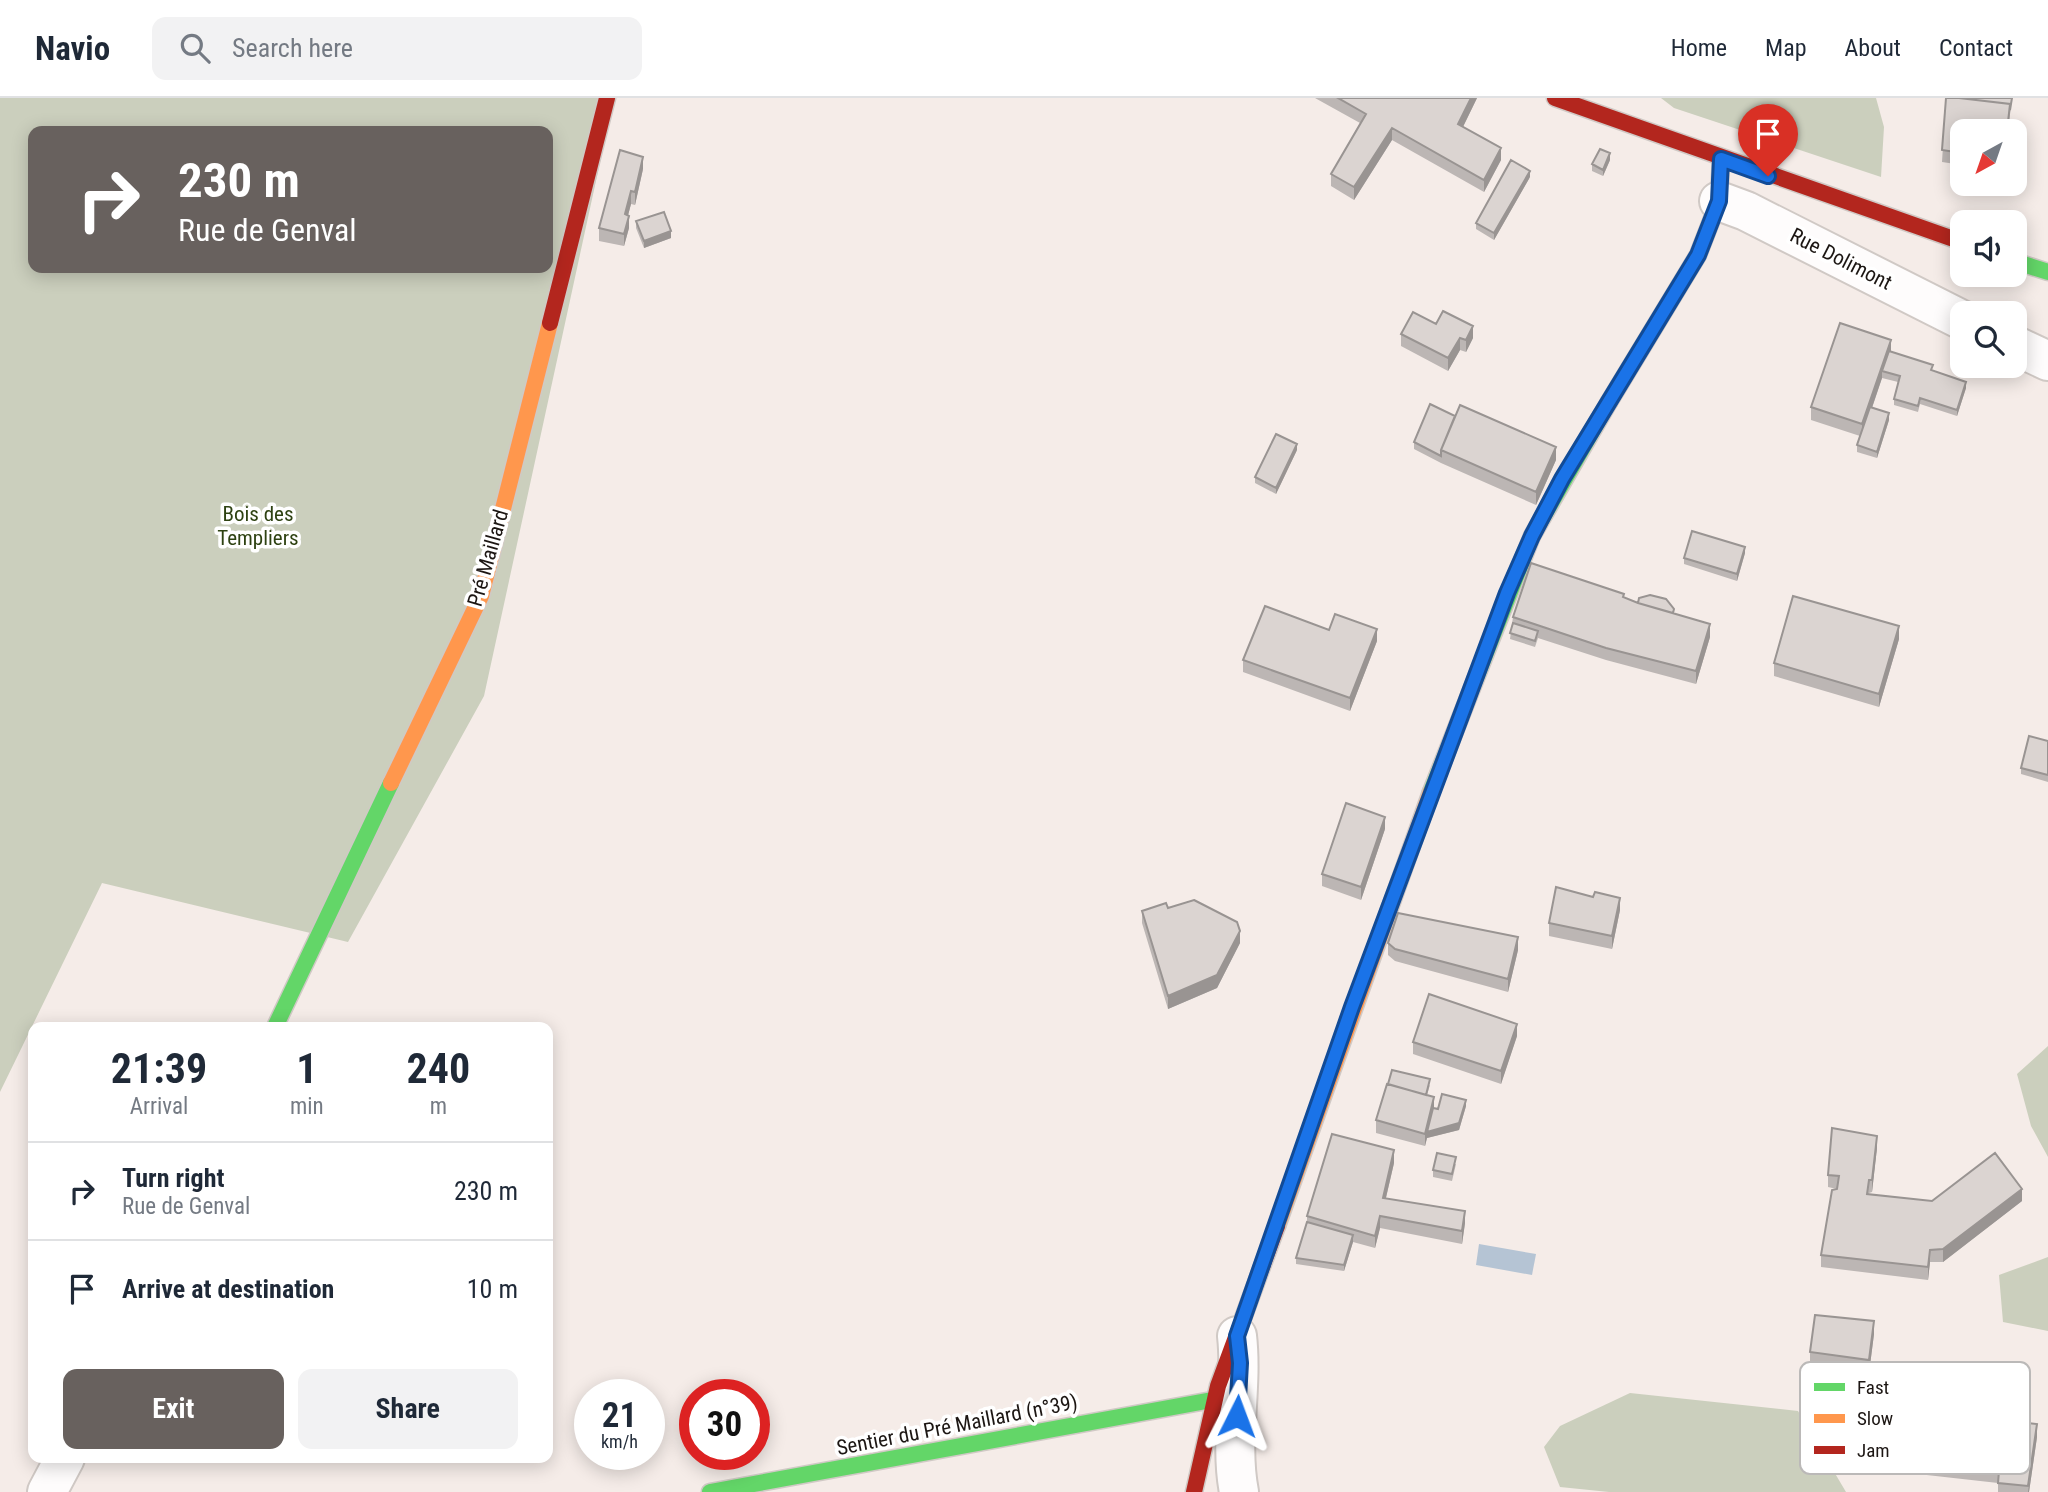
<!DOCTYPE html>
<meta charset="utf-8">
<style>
body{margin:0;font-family:"Roboto Condensed",sans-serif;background:#f2f2f3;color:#1f2937;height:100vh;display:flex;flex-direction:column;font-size:26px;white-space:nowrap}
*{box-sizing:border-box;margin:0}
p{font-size:23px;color:#747a83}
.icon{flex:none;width:38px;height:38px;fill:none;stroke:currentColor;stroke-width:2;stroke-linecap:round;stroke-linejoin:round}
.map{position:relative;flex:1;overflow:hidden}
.side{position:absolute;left:28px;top:924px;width:525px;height:441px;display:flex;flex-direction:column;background:#fff;border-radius:14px;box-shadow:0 4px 18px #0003}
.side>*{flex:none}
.top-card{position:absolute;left:28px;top:28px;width:525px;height:147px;border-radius:14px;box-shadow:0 4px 18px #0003;background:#68615e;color:#fff;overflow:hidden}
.needle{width:46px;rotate:220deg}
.buttons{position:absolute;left:1950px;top:21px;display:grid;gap:14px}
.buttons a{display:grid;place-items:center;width:77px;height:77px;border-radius:14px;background:#fff;box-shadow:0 4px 18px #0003;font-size:35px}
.speed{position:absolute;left:574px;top:1281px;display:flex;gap:14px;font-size:35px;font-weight:700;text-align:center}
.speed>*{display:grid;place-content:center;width:91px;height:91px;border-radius:50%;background:#fff;box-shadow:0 4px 18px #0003;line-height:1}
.speed small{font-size:18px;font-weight:400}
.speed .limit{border:10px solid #d22;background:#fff;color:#111}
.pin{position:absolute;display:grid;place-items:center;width:60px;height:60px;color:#fff;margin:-72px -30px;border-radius:50% 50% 50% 0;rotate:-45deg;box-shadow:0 0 7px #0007}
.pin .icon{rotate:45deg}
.me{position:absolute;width:77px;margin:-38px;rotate:3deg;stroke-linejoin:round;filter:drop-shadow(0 0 5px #0008)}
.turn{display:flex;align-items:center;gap:24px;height:147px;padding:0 35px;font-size:32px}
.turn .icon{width:91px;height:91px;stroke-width:2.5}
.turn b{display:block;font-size:49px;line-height:60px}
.eta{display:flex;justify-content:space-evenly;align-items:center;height:119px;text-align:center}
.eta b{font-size:42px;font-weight:700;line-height:49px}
.primary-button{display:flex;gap:14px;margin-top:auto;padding:14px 35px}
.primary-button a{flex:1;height:80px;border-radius:14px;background:#68615e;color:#fff;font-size:28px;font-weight:700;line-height:80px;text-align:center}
.primary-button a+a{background:#f2f2f3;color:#1f2937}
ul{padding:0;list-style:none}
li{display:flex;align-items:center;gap:21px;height:98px;padding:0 35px;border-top:2px solid #e0e1e3}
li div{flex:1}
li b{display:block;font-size:26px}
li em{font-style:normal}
header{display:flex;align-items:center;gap:42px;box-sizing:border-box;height:98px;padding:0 35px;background:#fff;border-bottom:2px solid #e0e1e3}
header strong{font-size:33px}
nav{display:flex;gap:38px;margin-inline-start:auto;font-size:24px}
.search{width:490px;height:63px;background:#f2f2f3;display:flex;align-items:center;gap:18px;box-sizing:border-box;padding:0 24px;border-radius:14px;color:#747a83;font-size:26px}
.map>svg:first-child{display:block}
</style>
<header>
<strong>Navio</strong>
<div class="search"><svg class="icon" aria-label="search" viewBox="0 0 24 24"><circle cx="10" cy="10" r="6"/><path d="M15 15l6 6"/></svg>Search here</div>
<nav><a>Home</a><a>Map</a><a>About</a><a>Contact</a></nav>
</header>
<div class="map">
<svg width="2048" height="1394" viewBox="0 0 2048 1394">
<rect width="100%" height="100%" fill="#f5ece8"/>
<path fill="#cbcfbd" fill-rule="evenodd" d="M0,0H614L484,598L348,844L102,785L0,994ZM33,33H548V170H33Z
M1661,0H1876L1884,29L1881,79L1674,10Z
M2048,948V1059L2031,1028L2017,976Z
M2048,1159V1233L2003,1224L1999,1177Z
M1630,1295L1798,1313L1846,1394H1609L1560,1389L1544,1349L1560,1328Z"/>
<path fill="#b5c4d4" d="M1479,1146L1536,1156L1532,1177L1476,1167Z"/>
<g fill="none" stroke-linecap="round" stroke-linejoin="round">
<defs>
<path id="street" d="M1719,103L1746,113L1962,222
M2014,247L2048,263
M1237,1238C1243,1290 1229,1343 1239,1394
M47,1394L65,1360"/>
<path id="fast" d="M2014,163L2048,174
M1431,694L1532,438L1609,304
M275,929L391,685
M710,1394L1212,1302"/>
<path id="slow" d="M391,685L481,498L550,225
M1277,1128L1431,694"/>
<path id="jam" d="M1555,0L1962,144
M550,225L607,0
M1609,304L1698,157L1719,103L1721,61
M1194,1394L1218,1288L1277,1128"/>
</defs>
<use href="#street" stroke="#d0c9c5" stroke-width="42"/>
<use href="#fast" stroke="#d0c9c5" stroke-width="19"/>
<use href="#slow" stroke="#d0c9c5" stroke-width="19"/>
<use href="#jam" stroke="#d0c9c5" stroke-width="19"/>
<use href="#street" stroke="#fefcfc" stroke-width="38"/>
<use href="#fast" stroke="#63d668" stroke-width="16"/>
<use href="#slow" stroke="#ff974d" stroke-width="16"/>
<use href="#jam" stroke="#b3261e" stroke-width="16"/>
</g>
<path fill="#bcb6b4" d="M1315,0H1477L1463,29L1501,62L1484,94L1392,42L1354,102L1331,88V76L1360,25Z
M1946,0H2012L2008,33H1962V67L1942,64Z
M1610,62L1603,78L1592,73V66Z
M643,71L635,107L631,106L628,117L629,130L624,148L599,143V130Z
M1530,79L1494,142L1476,131V125Z
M636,123L671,140L644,150L636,130Z
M1436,226L1473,240L1466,254L1460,252L1448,273L1401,248V236Z
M1891,254L1933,273L1966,290L1957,318L1920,306L1918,314L1894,307V301L1898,284L1882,280L1872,310L1889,322L1877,360L1857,354V347L1860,338L1811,322V309Z
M1455,318L1556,362L1536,407L1441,365L1414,351V344Z
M1297,352L1276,396L1255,385V379Z
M1745,455L1737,483L1684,466V460Z
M1624,500L1674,515L1710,539L1696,586L1606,562L1538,540L1535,549L1510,541L1513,519Z
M1899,541L1879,609L1774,578V565Z
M1377,543L1350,613L1243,574V562Z
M2048,643V684L2021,676V670Z
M1385,731L1361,802L1322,788V776Z
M1168,810L1240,845L1217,890L1168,911L1142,825V813Z
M1620,812L1612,851L1549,838V825Z
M1388,845L1518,852L1508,894L1395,863L1388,857Z
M1517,938L1501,986L1413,956V944Z
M1430,987L1427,997L1434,1010L1466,1008L1459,1032L1427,1040L1425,1048L1376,1035V1022Z
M1877,1050L1872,1094L1869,1095V1096L1932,1103H2022L1943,1164H1930L1928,1182L1821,1169V1157L1837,1091L1828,1089V1077Z
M1394,1065L1386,1100L1465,1125L1462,1146L1380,1130L1375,1150L1353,1144L1344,1173L1296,1166V1160L1307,1124V1118Z
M1456,1066L1452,1083L1433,1079V1072Z
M1874,1236L1869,1275L1810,1266V1254Z
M1945,1303L1942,1325L2037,1339L2029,1394H1998V1385L1891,1373V1360L1895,1331L1890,1330V1318Z"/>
<path fill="#999492" d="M1471,0H1477L1458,39V26Z
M1392,30V42L1354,102V89Z
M1501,50V62L1484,94V82Z
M1610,55V62L1603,78V72Z
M643,59V71L635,107V94Z
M1530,73V79L1494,142V135Z
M631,93V106L625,129V116Z
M629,118V130L624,148V136Z
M671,133V140L644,150V143Z
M1473,228V240L1466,254V242Z
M1460,240V252L1448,273V260Z
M1891,242V255L1882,273V280L1862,339V326Z
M1966,284V290L1957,318V312Z
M1889,315V322L1877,360V354Z
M1297,346V352L1276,396V390Z
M1556,349V362L1536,407V394Z
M1745,449V455L1737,483V476Z
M1710,526V539L1696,586V573Z
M1899,528V541L1879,609V596Z
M1377,531V543L1350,613V600Z
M1385,719V731L1361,802V789Z
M1620,800V812L1612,851V838Z
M1240,833V845L1217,890L1168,911V898Z
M1518,839V852L1508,894V881Z
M1517,926V938L1501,986V973Z
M1434,999V1012L1466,1002V1008L1459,1032L1427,1040L1425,1048V1036Z
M1877,1038V1050L1872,1094V1082Z
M1394,1052V1065L1383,1112V1100Z
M2022,1091V1103L1943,1164V1151Z
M1465,1113V1125L1462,1146V1133Z
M1380,1118V1130L1375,1150V1138Z
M1353,1137V1144L1344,1173V1167Z
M1930,1152V1164L1928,1182V1169Z
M1874,1223V1236L1869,1275V1262Z
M1945,1291V1303L1940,1337V1324Z
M2037,1326V1339L2029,1394H2028Z"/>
<path fill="#dbd4d1" stroke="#999492" stroke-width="2" d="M1338,0H1471L1458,26L1501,50L1484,82L1392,30L1354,89L1331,76L1366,16Z
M1946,0H1959L2010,6L2007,33H1962V55L1942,52Z
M1959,0H2012L2010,12V6Z
M1600,51L1610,55L1603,72L1592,66Z
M620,52L643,59L635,94L631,93L625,116L629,118L624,136L599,130Z
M1511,62L1530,73L1494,135L1476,125Z
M664,114L671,133L644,143L636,123Z
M1443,213L1473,228L1466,242L1460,240L1448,260L1401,236L1413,214L1436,226Z
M1840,225L1891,242L1862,326L1811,309Z
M1889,253L1933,267L1931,272L1966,284L1957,312L1920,300L1918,308L1894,301L1900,278L1882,273Z
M1430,306L1455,318L1441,352V358L1414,344Z
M1460,307L1556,349L1536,394L1441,352Z
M1870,309L1889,315L1877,354L1857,347Z
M1276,336L1297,346L1276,390L1255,379Z
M1692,433L1745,449L1737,476L1684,460Z
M1531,465L1624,496L1623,499L1638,505L1710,526L1696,573L1606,550L1513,519Z
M1650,497L1666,501L1674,511L1673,515L1638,505L1639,500Z
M1793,498L1899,528L1879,596L1774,565Z
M1265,508L1329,532L1335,516L1377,531L1350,600L1243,562Z
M1513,525L1538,533L1535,543L1510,535Z
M2029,638L2048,643V677L2021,670Z
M1346,705L1385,719L1361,789L1322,776Z
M1556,789L1593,799L1595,794L1620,800L1612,838L1549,825Z
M1194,802L1237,824L1240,833L1217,877L1168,898L1142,813L1166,805L1168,810Z
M1398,815L1518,839L1508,881L1395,851L1388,845Z
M1429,896L1517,926L1501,973L1413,944Z
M1392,972L1430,981L1426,997L1388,986Z
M1387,986L1434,999L1425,1036L1376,1022Z
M1442,996L1466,1002L1459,1025L1427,1034L1433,1010L1438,1011Z
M1832,1030L1877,1038L1872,1082H1869L1867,1096L1932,1103L1995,1055L2022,1091L1943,1151L1930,1152L1928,1169L1821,1157L1832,1092L1837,1091L1839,1078L1828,1077Z
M1332,1036L1394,1052L1383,1100L1465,1113L1462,1133L1380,1118L1375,1138L1307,1118Z
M1437,1055L1456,1059L1452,1076L1433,1072Z
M1307,1124L1353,1137L1344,1167L1296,1160Z
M1815,1217L1874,1223L1869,1262L1810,1254Z
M1895,1285L1945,1291L1940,1324L1993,1331L1994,1321L2037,1326L2028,1388L1998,1385L1999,1373L1891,1360L1897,1319L1890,1318Z"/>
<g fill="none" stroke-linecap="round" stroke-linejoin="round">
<defs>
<path id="route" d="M1237,1318L1240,1265L1237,1238L1352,909L1507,495L1532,438L1562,381L1698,157L1719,103L1721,61L1768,78"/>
</defs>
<use href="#route" stroke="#114b97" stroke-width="18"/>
<use href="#route" stroke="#1a73e8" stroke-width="12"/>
</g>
<g text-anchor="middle" stroke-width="7" stroke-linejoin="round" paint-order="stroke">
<g font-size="21" fill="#1c1613" stroke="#fff">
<text transform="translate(1841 161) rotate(27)" y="7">Rue Dolimont</text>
<text transform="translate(488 460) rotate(-74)" y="7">Pré Maillard</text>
<text transform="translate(957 1327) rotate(-11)" y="7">Sentier du Pré Maillard (n°39)</text>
</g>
<g font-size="21" fill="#2e4212" stroke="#fff">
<text x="258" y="423">Bois des<tspan x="258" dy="24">Templiers</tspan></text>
</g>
</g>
<rect x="1800" y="1264" width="230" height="112" rx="10" fill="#fff" stroke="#bbb9b8" stroke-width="2"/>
<rect x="1814" y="1285" width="31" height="8" fill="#63d668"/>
<rect x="1814" y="1316" width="31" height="9" fill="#ff974d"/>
<rect x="1814" y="1348" width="31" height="8" fill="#b3261e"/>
<g font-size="19" fill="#1c1613">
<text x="1857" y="1296">Fast</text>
<text x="1857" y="1327">Slow</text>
<text x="1857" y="1359">Jam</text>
</g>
</svg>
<div class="buttons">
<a><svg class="needle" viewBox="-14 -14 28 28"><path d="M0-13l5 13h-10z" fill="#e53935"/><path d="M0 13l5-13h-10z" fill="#747a83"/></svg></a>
<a><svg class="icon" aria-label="sound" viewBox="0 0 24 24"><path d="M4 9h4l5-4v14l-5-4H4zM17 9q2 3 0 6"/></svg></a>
<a><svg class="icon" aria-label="search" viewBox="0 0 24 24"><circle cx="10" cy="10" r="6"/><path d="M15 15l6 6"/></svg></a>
</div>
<div class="speed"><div>21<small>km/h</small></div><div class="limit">30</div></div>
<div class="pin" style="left:1768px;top:78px;background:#d93025"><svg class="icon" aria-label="arrive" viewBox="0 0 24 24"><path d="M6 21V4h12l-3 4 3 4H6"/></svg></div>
<svg class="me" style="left:1237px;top:1318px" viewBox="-20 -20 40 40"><path d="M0-17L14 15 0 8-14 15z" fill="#1a73e8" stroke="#fff" stroke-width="4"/></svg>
<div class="top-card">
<div class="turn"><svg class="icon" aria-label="right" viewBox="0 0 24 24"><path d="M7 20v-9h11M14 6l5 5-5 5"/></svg><div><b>230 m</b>Rue de Genval</div></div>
</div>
<section class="side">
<div class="eta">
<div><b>21:39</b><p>Arrival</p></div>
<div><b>1</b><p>min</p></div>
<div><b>240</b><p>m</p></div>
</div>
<ul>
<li><svg class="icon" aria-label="right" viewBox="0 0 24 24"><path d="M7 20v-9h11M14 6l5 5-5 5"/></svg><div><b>Turn right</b><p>Rue de Genval</p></div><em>230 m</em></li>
<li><svg class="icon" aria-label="arrive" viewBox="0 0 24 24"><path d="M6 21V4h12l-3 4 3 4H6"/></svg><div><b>Arrive at destination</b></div><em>10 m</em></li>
</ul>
<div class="primary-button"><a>Exit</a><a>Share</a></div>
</section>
</div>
